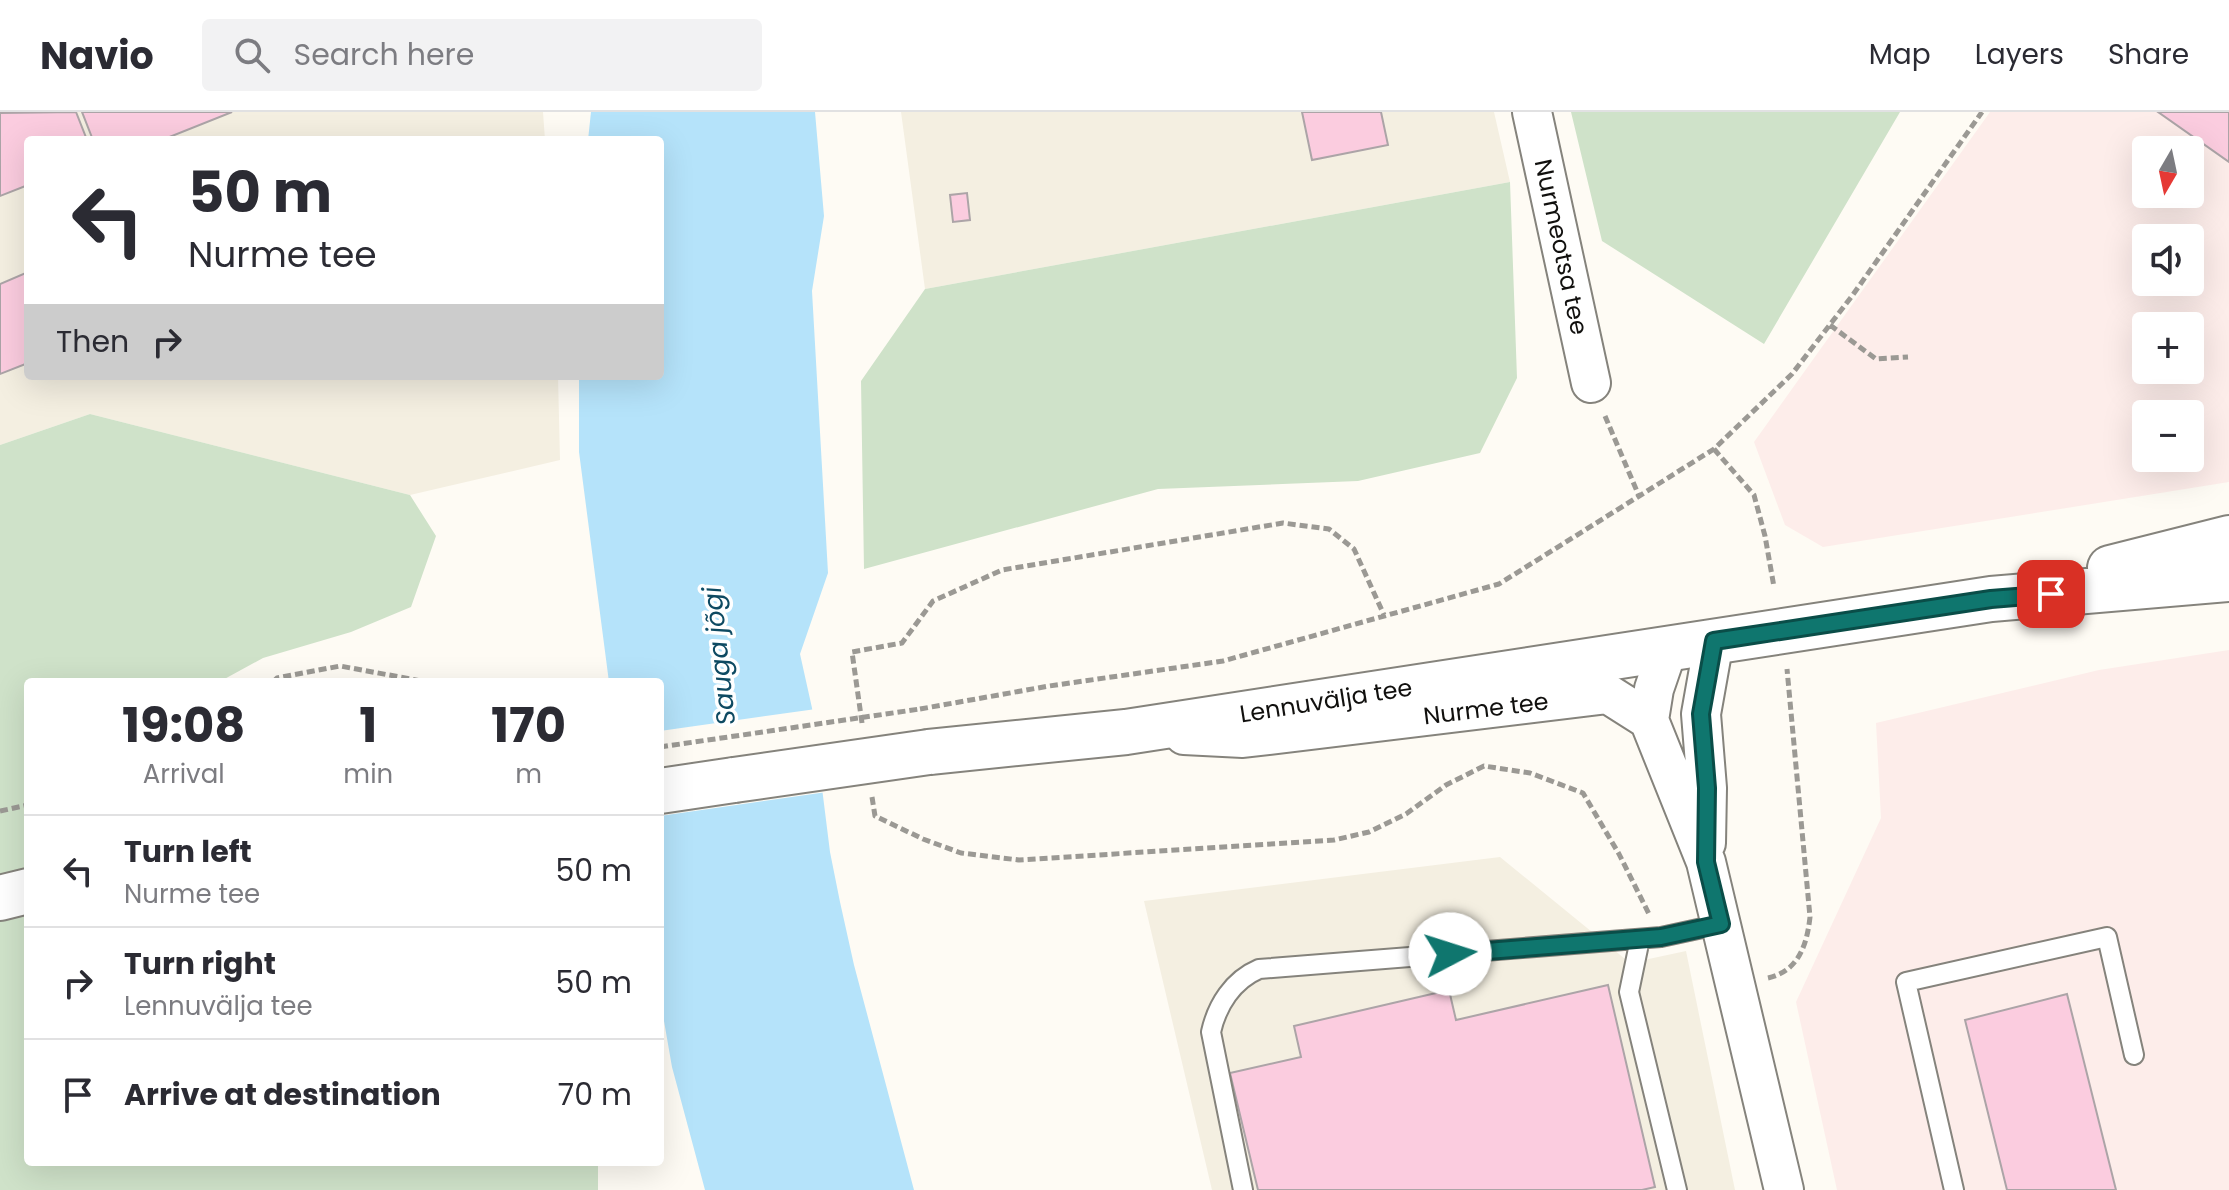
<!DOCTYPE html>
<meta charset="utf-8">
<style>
body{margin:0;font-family:Poppins,sans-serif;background:#f2f2f3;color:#2b2b33;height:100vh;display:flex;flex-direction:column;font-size:30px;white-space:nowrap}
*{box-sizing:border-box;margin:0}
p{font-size:26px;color:#7c7c81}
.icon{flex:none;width:44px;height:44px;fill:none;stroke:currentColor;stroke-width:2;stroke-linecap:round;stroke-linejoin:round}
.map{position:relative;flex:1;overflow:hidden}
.panel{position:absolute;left:24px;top:566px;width:640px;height:488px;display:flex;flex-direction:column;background:#fff;border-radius:8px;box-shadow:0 8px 32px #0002}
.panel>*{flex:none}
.top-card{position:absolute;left:24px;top:24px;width:640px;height:244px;border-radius:8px;box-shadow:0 8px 32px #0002;background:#fff;color:#2b2b33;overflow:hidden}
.needle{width:52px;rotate:189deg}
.tools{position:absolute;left:2132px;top:24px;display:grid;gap:16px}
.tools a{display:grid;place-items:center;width:72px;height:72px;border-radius:8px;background:#fff;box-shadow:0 8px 32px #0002;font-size:40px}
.pin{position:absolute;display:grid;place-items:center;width:68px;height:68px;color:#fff;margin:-34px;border-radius:16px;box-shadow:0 4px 12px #0006}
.me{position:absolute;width:88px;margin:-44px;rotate:85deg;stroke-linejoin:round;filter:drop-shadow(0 0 6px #0008)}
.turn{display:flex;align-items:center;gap:28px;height:168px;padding:0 32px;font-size:36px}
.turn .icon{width:104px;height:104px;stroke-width:2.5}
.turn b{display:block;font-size:56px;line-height:68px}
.then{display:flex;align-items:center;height:76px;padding:0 32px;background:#0003;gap:16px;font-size:30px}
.eta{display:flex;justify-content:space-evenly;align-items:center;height:136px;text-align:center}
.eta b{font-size:48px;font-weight:700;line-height:56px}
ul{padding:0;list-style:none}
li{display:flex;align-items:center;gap:24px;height:112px;padding:0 32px;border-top:2px solid #e1e1e2}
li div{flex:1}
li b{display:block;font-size:30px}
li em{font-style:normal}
header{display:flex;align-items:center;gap:48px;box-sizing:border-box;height:112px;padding:0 40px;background:#fff;border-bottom:2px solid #e1e1e2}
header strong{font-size:38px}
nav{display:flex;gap:44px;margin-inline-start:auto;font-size:28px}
.search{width:560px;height:72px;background:#f2f2f3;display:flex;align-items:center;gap:20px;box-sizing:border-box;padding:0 28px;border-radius:8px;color:#7c7c81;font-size:30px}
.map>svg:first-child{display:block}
</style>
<header>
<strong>Navio</strong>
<div class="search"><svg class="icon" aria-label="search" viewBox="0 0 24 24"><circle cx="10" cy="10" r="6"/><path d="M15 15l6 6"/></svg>Search here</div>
<nav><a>Map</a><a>Layers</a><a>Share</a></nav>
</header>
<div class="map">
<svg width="2229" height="1078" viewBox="0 0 2229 1078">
<rect width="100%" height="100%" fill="#fefbf4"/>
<path fill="#fdedea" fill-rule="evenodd" d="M1990,0H2229V370L1823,435L1785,413L1754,330ZM2146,38H2190V82H2146ZM2146,126H2190V170H2146ZM2146,214H2190V258H2146ZM2146,302H2190V346H2146Z
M2229,538V1078H1837L1796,890L1881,706L1876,611L2099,558Z"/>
<path fill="#f4efe1" d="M0,0H543L545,28H28V264H558L560,348L410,383L90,302L0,333Z
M901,0H1494L1510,70L925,177Z
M1500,745L1630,851L1686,839L1735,1078H1212L1144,789Z"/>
<path fill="#cfe2c9" d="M1571,0H1900L1764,232L1602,129Z
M1510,70L1517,266L1480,341L1358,369L1158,377L864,457L861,269L925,177Z
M90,302L410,383L436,424L411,495L351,520L263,546L219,570H28V1050H598V1078H0V333Z"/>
<path fill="#b5e3fa" d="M591,0H815L824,104L812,179L828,461L800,542L812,596L830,740L840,790L854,853L914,1078H705L672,955L660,886V570H609L579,340V264H660V28H588Z"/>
<path fill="#fefbf4" d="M816,597L827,680L660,704V619Z"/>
<path fill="#fbccdf" stroke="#aca4a7" stroke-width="2" d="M76,0L87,28H28V73L0,84V1Z
M82,0H232L162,28H93Z
M1302,0H1381L1388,33L1312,48Z
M2158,0H2229V50Z
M967,81L970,108L953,110L950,83Z
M28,160V251L0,262V172Z
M1608,873L1655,1075L1642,1078H1258L1230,961L1301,945L1294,914L1449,878L1456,908Z
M2067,882L2116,1078H2007L1965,908Z"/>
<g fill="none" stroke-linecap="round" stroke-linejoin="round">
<defs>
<path id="service" d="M1640,827L1629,880L1677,1078
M1243,1078L1211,920C1217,893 1233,868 1259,857L1661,825L1721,812
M1954,1078L1906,870L2107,825L2134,943"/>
<path id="minor" d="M1532,0L1591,271
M1649,608L1654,577L1668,536
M1184,623L1243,626L1608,582L1649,608L1706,750L1784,1078
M1706,731L1707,676L1701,602L1714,529"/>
<path id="secondary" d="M2110,456L2229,426
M929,640L1126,620L1991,487L2229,467
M660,679L734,668
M0,786L28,779"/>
</defs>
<use href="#service" stroke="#85837c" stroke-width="22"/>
<use href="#minor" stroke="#85837c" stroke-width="42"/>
<use href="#secondary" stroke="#85837c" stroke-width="48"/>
<path stroke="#9b9994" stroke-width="5" stroke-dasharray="8 4" stroke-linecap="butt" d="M1830,213L1876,247L1908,245
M1605,304L1639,384
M1714,337L1754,383L1765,424L1774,475
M273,570L277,566L340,554L427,570
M920,597L1049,574L1223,549L1499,472L1714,337L1792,262L1852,184L1982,0
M862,611L852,540L902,531L933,489L1002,458L1283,411L1329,417L1354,437L1384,503
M872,685L875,704L923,727L961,741L1019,748L1334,728L1369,720L1406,702L1446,673L1484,654L1530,661L1583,681L1619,742L1649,802
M0,699L28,693
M1768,866C1799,859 1807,832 1810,805L1787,557"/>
<use href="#service" stroke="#fff" stroke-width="18"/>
<use href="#minor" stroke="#fff" stroke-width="38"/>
<use href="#secondary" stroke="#fff" stroke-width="44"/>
<defs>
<path id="secondary-bridge" d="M734,668L929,640"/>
</defs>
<use href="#secondary-bridge" stroke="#85837c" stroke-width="48" stroke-linecap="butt"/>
<path stroke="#9b9994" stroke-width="5" stroke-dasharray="8 4" stroke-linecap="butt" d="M660,635L920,597"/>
<use href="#secondary-bridge" stroke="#fff" stroke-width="44"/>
</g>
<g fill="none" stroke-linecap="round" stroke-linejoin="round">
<defs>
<path id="route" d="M1450,842L1661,825L1721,812L1706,750L1707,676L1701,602L1714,529L1991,487L2051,482"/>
</defs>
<use href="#route" stroke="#0a4d48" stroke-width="20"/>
<use href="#route" stroke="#0f766e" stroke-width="14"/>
</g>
<g text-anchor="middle" stroke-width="7" stroke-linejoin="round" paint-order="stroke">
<g font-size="24" fill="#11100e" stroke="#fff">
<text transform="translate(1561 135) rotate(78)" y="8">Nurmeotsa tee</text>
<text transform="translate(1326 589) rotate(-9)" y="8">Lennuvälja tee</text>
<text transform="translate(1486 597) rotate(-7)" y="8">Nurme tee</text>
</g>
<g font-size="26" font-style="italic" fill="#0e4a62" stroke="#fff">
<text transform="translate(719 544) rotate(-96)" y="9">Sauga jõgi</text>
</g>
</g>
</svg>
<div class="tools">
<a><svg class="needle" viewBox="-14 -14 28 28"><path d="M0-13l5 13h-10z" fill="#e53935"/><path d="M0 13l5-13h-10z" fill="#7c7c81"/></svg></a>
<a><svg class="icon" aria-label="sound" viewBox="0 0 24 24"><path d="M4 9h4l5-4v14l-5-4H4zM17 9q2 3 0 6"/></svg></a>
<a>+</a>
<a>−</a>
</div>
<div class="pin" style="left:2051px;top:482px;background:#d93025"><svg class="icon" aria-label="arrive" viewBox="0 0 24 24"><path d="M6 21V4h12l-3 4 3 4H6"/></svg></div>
<svg class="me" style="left:1450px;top:842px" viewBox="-20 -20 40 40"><circle r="19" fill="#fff"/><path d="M0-13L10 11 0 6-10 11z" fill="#0f766e"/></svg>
<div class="top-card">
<div class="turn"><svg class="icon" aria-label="left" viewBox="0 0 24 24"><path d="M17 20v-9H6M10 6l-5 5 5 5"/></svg><div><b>50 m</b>Nurme tee</div></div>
<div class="then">Then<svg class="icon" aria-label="right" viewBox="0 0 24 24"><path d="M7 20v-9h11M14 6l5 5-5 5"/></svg></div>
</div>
<section class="panel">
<div class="eta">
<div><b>19:08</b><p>Arrival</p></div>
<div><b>1</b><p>min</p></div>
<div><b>170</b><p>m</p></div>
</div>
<ul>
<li><svg class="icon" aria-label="left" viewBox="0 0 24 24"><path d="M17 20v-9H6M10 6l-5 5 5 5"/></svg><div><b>Turn left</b><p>Nurme tee</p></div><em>50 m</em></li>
<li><svg class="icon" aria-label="right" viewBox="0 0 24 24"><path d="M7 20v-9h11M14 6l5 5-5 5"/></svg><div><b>Turn right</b><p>Lennuvälja tee</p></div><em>50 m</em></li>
<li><svg class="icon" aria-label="arrive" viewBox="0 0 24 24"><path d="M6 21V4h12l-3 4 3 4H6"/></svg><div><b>Arrive at destination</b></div><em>70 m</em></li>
</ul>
</section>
</div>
